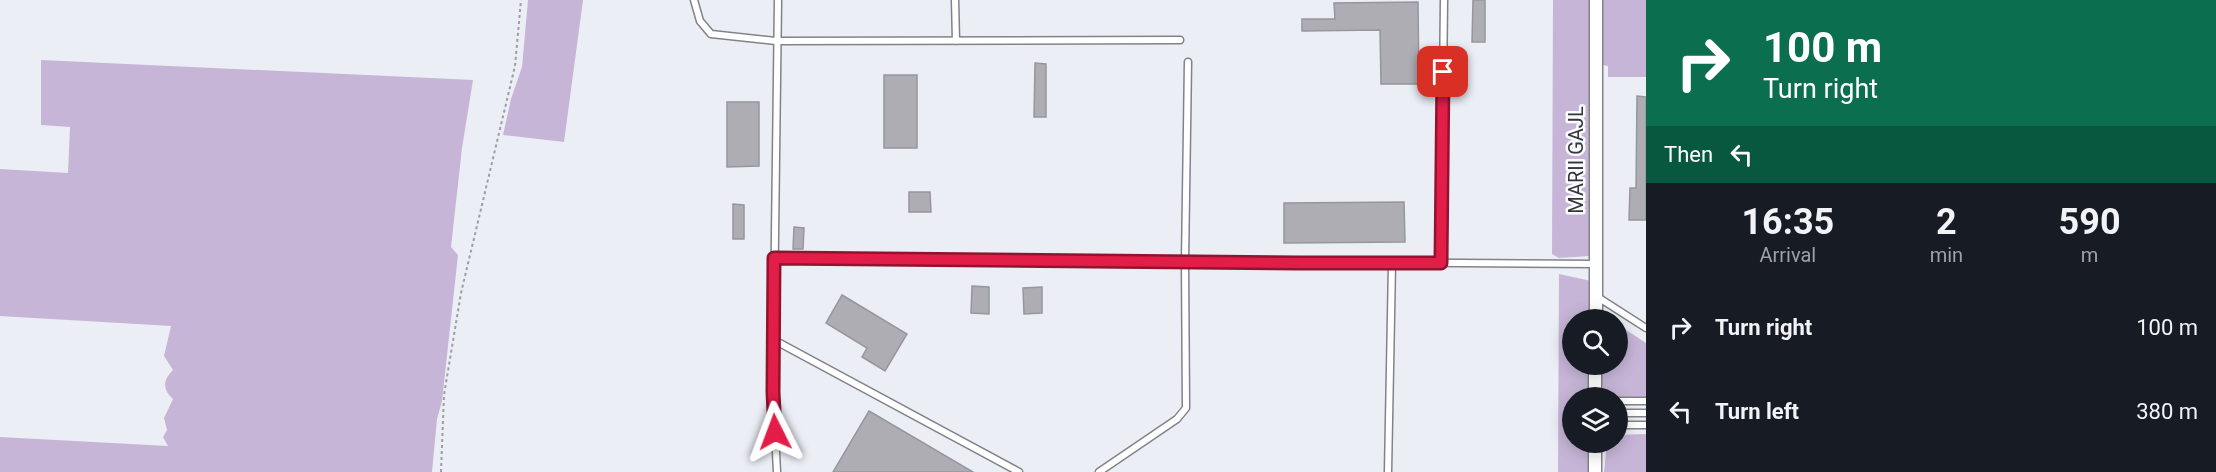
<!DOCTYPE html>
<style>
body{margin:0;font-family:Roboto,sans-serif;background:#20242c;color:#f1f3f6;height:100vh;display:flex;flex-direction:column;font-size:22px;white-space:nowrap}
*{box-sizing:border-box;margin:0}
p{font-size:20px;color:#9ea1a6}
.icon{flex:none;width:33px;height:33px;fill:none;stroke:currentColor;stroke-width:2;stroke-linecap:round;stroke-linejoin:round}
.map{position:relative;flex:1;overflow:hidden}
.details{display:flex;flex-direction:column;background:#171b24;width:570px}
.details>*{flex:none}
.top-card{background:#0b6e4f;color:#fff;overflow:hidden}
.fabs{position:absolute;left:1562px;top:309px;display:grid;gap:12px}
.fabs a{display:grid;place-items:center;width:66px;height:66px;border-radius:50%;background:#171b24;box-shadow:0 3px 15px #0003;font-size:30px}
.pin{position:absolute;display:grid;place-items:center;width:51px;height:51px;color:#fff;margin:-26px;border-radius:12px;box-shadow:0 3px 9px #0006}
.me{position:absolute;width:66px;margin:-33px;rotate:357deg;stroke-linejoin:round;filter:drop-shadow(0 0 4px #0008)}
.turn{display:flex;align-items:center;gap:21px;height:126px;padding:0 18px;font-size:27px}
.turn .icon{width:78px;height:78px;stroke-width:2.5}
.turn b{display:block;font-size:42px;line-height:51px}
.then{display:flex;align-items:center;height:57px;padding:0 18px;background:#0003;gap:12px;font-size:22px}
.eta{display:flex;justify-content:space-evenly;align-items:center;height:102px;text-align:center}
.eta b{font-size:36px;font-weight:700;line-height:42px}
ul{padding:0;list-style:none}
li{display:flex;align-items:center;gap:18px;height:84px;padding:0 18px}
li div{flex:1}
li b{display:block;font-size:22px}
li em{font-style:normal}
main{display:flex;flex:1;min-height:0}
.map>svg:first-child{display:block}
</style>
<main>
<div class="map">
<svg width="1646" height="472" viewBox="0 0 1646 472">
<rect width="100%" height="100%" fill="#ebeef5"/>
<path fill="#c7b5d7" d="M528,0H583L564,142L503,135L511,99L522,67Z
M1553,0H1590V256L1559,258L1552,254Z
M1603,0H1646V77H1608V66L1603,65Z
M41,60L473,80L462,148L451,247L458,255L442,401L437,419L432,472H0V437L168,446L163,437L167,430L164,418L173,399C162,389 163,380 173,370L164,356L171,326L0,316V169L68,173L70,127L41,125Z
M1559,274L1596,282L1594,319L1572,320V364L1592,365L1591,397L1572,398V442L1589,443L1588,472H1558Z
M1617,324L1646,343V399C1632,398 1607,403 1602,385C1601,379 1602,371 1602,365L1617,364Z
M1646,434V472H1604L1607,443L1617,442V435Z"/>
<path fill="#aeadb4" stroke="#97969d" stroke-width="1.5" d="M1473,0H1485V42H1472Z
M1418,2L1419,84H1381L1380,30L1302,31V19H1335L1334,3Z
M1035,63L1046,64V117H1034Z
M884,75H917V148H884Z
M1637,96L1646,97V220H1629L1630,188H1636Z
M727,102H759V166L727,167Z
M909,192H930L931,212H909Z
M1404,202L1405,242L1284,243V203Z
M733,204L744,205V239H733Z
M794,227L804,228L803,249H793Z
M972,286L989,287V314L971,313Z
M1042,287V313L1024,314L1023,288Z
M842,295L907,334L885,371L862,357L867,348L826,323Z
M869,411L973,472H833Z"/>
<g fill="none" stroke-linecap="round" stroke-linejoin="round">
<defs>
<path id="lane" d="M694,0L700,21L711,34L776,41L1180,40
M955,0L956,41
M774,258L1596,264
M1441,263L1444,0
M1596,296L1646,328
M774,340L1019,472
M1617,401H1646
M1617,413H1646
M1617,425H1646
M777,472L773,392L778,0
M1099,472L1177,419L1186,408L1185,262L1188,62
M1388,472L1392,264"/>
<path id="street" d="M1596,320V0
M1595,398V364
M1595,472V442"/>
</defs>
<use href="#lane" stroke="#808389" stroke-width="9"/>
<use href="#street" stroke="#808389" stroke-width="15"/>
<path stroke="#9c9ea3" stroke-width="2" stroke-dasharray="3 3" stroke-linecap="butt" d="M441,472L444,395L461,293L515,66L521,0"/>
<use href="#lane" stroke="#fff" stroke-width="6"/>
<use href="#street" stroke="#fff" stroke-width="12"/>
</g>
<g fill="none" stroke-linecap="round" stroke-linejoin="round">
<defs>
<path id="route" d="M775,432L773,392L774,258L1300,263H1441L1443,72"/>
</defs>
<use href="#route" stroke="#92132f" stroke-width="15"/>
<use href="#route" stroke="#e11d48" stroke-width="10"/>
</g>
<g text-anchor="middle" stroke-width="5" stroke-linejoin="round" paint-order="stroke">
<g font-size="20" fill="#343538" stroke="#fafbfe">
<text transform="translate(1576 160) rotate(-90)" y="7">MARII GAJL</text>
</g>
</g>
</svg>
<div class="fabs">
<a><svg class="icon" aria-label="search" viewBox="0 0 24 24"><circle cx="10" cy="10" r="6"/><path d="M15 15l6 6"/></svg></a>
<a><svg class="icon" aria-label="layers" viewBox="0 0 24 24"><path d="M12 4l9 5-9 5-9-5zM3 14l9 5 9-5"/></svg></a>
</div>
<div class="pin" style="left:1443px;top:72px;background:#d93025"><svg class="icon" aria-label="arrive" viewBox="0 0 24 24"><path d="M6 21V4h12l-3 4 3 4H6"/></svg></div>
<svg class="me" style="left:775px;top:432px" viewBox="-20 -20 40 40"><path d="M0-17L14 15 0 8-14 15z" fill="#e11d48" stroke="#fff" stroke-width="4"/></svg>
</div>
<section class="details">
<div class="top-card">
<div class="turn"><svg class="icon" aria-label="right" viewBox="0 0 24 24"><path d="M7 20v-9h11M14 6l5 5-5 5"/></svg><div><b>100 m</b>Turn right</div></div>
<div class="then">Then<svg class="icon" aria-label="left" viewBox="0 0 24 24"><path d="M17 20v-9H6M10 6l-5 5 5 5"/></svg></div>
</div>
<div class="eta">
<div><b>16:35</b><p>Arrival</p></div>
<div><b>2</b><p>min</p></div>
<div><b>590</b><p>m</p></div>
</div>
<ul>
<li><svg class="icon" aria-label="right" viewBox="0 0 24 24"><path d="M7 20v-9h11M14 6l5 5-5 5"/></svg><div><b>Turn right</b></div><em>100 m</em></li>
<li><svg class="icon" aria-label="left" viewBox="0 0 24 24"><path d="M17 20v-9H6M10 6l-5 5 5 5"/></svg><div><b>Turn left</b></div><em>380 m</em></li>
</ul>
</section>
</main>
